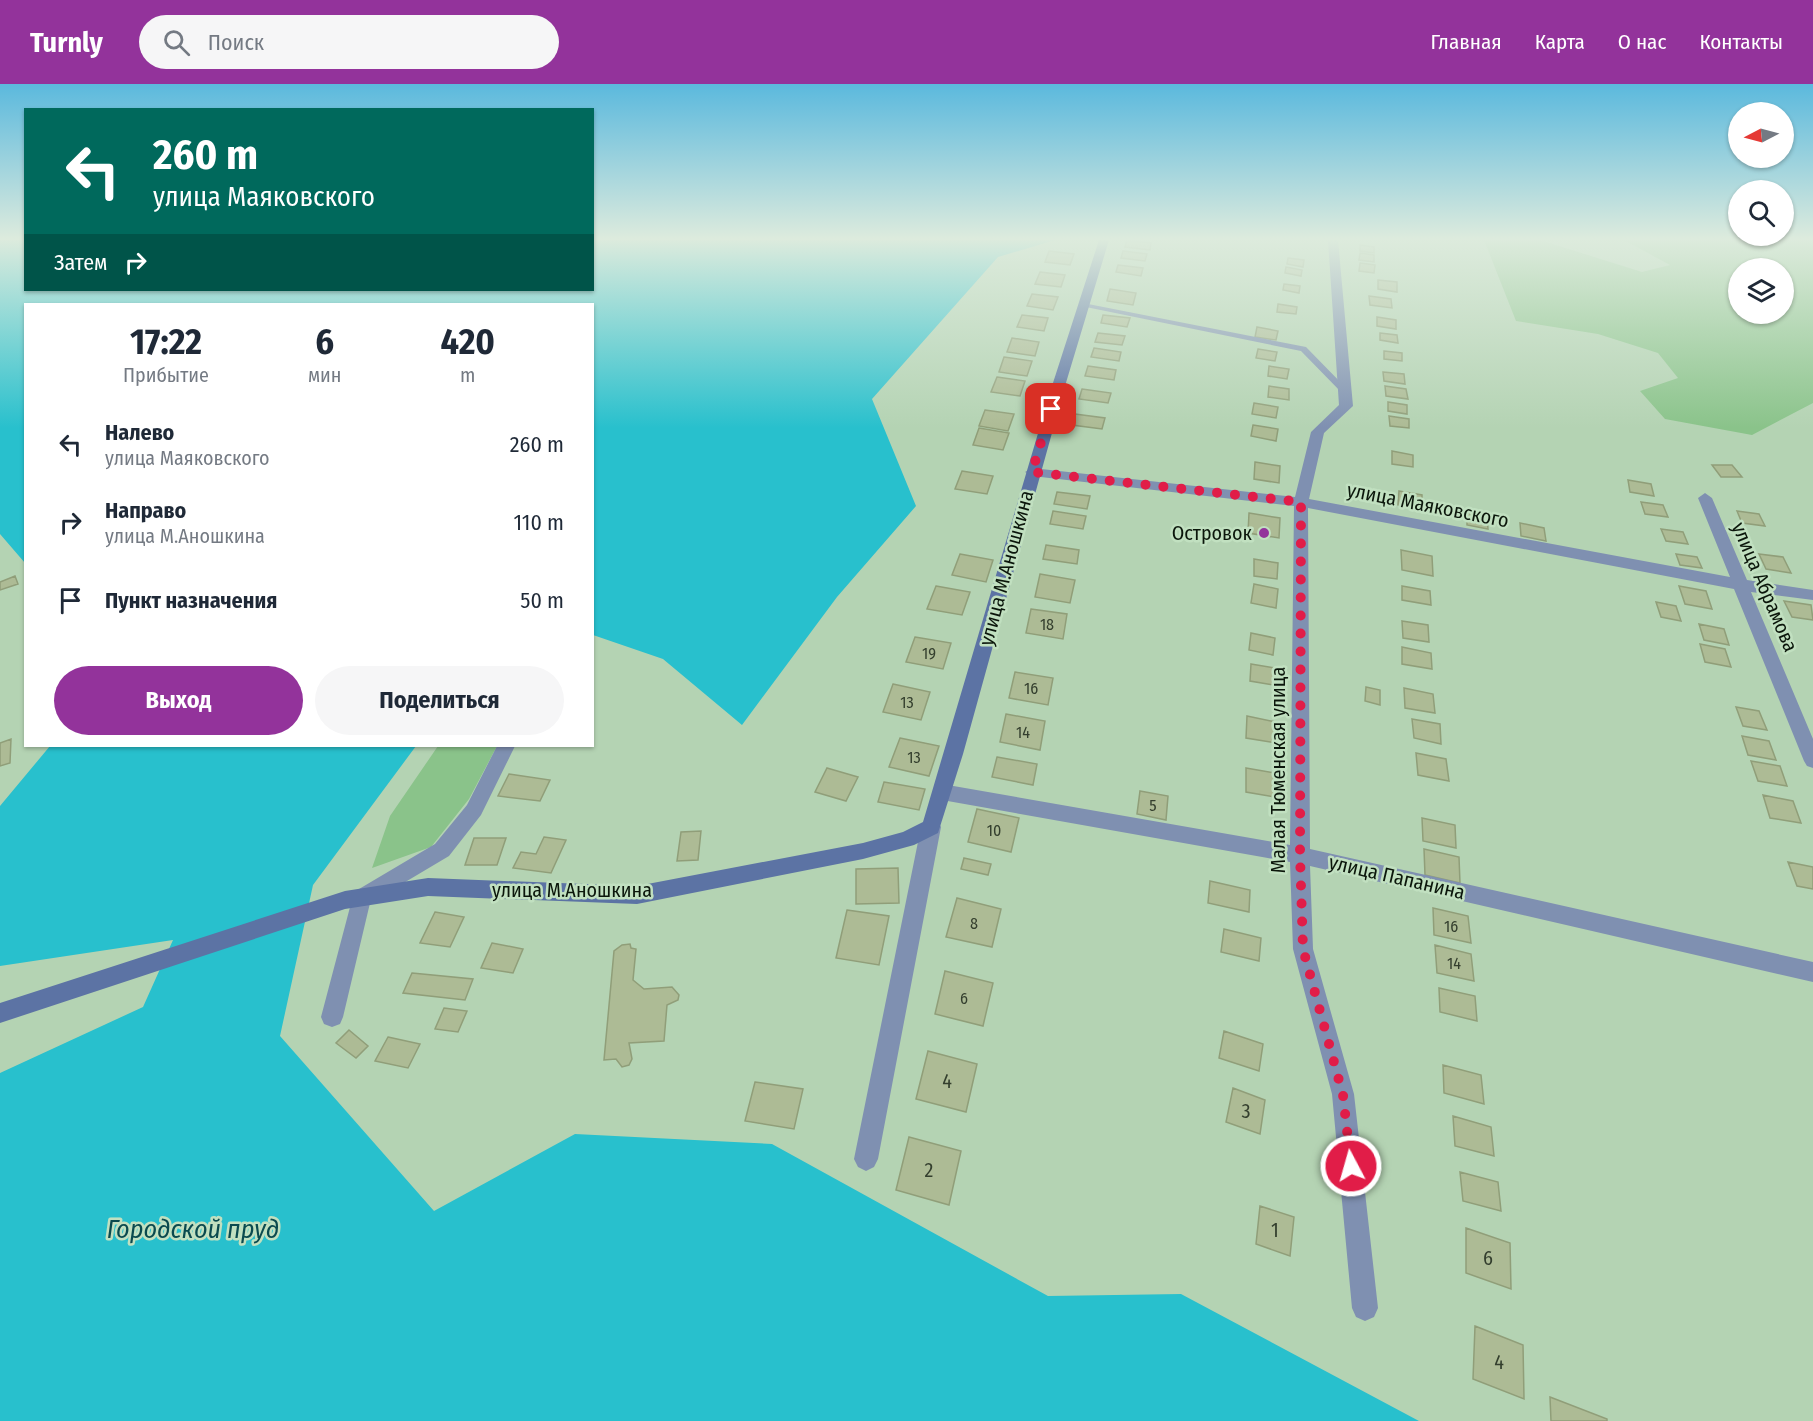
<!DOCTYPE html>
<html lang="ru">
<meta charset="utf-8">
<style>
body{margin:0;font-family:"Fira Sans Condensed",sans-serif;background:#f6f6f7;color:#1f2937;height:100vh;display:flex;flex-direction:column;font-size:22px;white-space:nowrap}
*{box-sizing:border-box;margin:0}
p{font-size:20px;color:#747a83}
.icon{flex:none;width:33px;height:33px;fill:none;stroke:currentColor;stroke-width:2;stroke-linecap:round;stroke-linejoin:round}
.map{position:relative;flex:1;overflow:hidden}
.drawer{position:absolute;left:24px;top:219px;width:570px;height:444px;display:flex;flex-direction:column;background:#fff;border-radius:0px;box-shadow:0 2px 4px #0004}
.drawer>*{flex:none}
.hud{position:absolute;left:24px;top:24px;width:570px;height:183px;border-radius:0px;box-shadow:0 2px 4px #0004;background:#00695c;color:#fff;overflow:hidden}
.needle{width:39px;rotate:264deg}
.fabs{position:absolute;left:1728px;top:18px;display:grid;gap:12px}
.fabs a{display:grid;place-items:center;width:66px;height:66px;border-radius:50%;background:#fff;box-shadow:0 2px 4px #0004;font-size:30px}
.pin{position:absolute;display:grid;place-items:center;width:51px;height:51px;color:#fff;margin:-26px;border-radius:12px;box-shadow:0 3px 9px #0006}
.me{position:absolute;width:66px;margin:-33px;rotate:354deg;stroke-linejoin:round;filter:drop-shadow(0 0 4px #0008)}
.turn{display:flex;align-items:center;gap:21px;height:126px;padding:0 30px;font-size:27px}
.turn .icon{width:78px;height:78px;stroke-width:2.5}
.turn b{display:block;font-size:42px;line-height:51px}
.then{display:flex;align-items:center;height:57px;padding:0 30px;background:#0003;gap:12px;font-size:22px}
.eta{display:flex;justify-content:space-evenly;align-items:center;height:102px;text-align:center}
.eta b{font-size:36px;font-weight:700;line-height:42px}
.button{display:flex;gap:12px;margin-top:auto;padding:12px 30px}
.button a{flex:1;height:69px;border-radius:36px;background:#93339b;color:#fff;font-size:24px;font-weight:700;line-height:69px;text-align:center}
.button a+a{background:#f6f6f7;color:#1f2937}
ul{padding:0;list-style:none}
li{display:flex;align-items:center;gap:18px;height:78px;padding:0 30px}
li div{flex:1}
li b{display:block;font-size:22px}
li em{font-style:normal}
header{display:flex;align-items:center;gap:36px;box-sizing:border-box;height:84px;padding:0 30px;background:#93339b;color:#fff}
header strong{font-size:28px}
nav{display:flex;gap:33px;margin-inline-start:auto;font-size:21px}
.search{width:420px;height:54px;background:#f6f6f7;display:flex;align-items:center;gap:15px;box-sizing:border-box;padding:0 21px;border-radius:33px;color:#747a83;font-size:22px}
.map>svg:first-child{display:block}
</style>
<header>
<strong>Turnly</strong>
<div class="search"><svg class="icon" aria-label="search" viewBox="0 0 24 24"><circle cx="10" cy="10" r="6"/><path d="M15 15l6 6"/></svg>Поиск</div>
<nav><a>Главная</a><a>Карта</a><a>О нас</a><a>Контакты</a></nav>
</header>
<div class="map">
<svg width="1813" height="1337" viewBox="0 0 1813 1337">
<rect width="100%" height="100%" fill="#b4d3b3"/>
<path fill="#8ac38a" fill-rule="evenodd" d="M1484,156H1540L1642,188L1670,181L1624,156H1813V319L1752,351L1665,335L1640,307L1678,294L1658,269L1598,250L1516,237ZM1738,184H1784V230H1738Z
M438,662H497L469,715L431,763L372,784L390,732Z"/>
<path fill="#28c0cd" d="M0,156H25L26,206H592L593,156H1055L998,173L872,315L916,422L837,513L742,641L663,575L593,551L592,220H26L25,479L0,450Z
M50,662H416L313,801L280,952L434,1127L575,1050L772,1060L1048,1212L1181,1210L1419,1337H0V989L143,923L173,856L0,882V722Z"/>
<path fill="#adbb95" stroke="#909e79" stroke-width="1.5" d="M1127,156L1151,159L1150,166L1125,163Z
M1360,161L1374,163V169L1360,167Z
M1049,167L1074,170L1070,181L1045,178Z
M1123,167L1147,170L1145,177L1121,174Z
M1360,169L1374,171V178L1359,176Z
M1288,174L1304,176L1303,183L1287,180Z
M1360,179L1375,181L1374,189L1359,187Z
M1118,181L1143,184L1141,192L1116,188Z
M1286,183L1302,186L1301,192L1285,189Z
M1040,188L1065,191L1061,203L1035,200Z
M1378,196L1397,198V208L1378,205Z
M1284,200L1300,202L1299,209L1283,206Z
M1110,205L1136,209L1133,221L1107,217Z
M1032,210L1058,213L1053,226L1027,222Z
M1369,212L1391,215L1392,224L1370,221Z
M1278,220L1297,223L1296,230L1277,228Z
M1022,231L1048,234L1044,247L1017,243Z
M1103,231L1130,234L1127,243L1101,239Z
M1377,233L1396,236V245L1377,242Z
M1257,243L1278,247L1276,256L1255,253Z
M1098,249L1125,252L1122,261L1095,258Z
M1380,249L1397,251L1398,259L1380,256Z
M1012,254L1039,258L1035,272L1007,268Z
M1094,264L1121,268L1119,277L1091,273Z
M1258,265L1277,268L1275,277L1256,274Z
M1384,267L1402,269V277L1384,275Z
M1004,273L1032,277L1027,292L999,288Z
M1088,282L1116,286L1114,296L1085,292Z
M1269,282L1289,285L1287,295L1268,292Z
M1383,288L1404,290L1405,300L1384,297Z
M997,293L1025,297L1020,312L991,308Z
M1269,302L1289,305V316L1268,313Z
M1385,302L1406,305L1408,315L1386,312Z
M1082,305L1111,309L1108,319L1079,315Z
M1388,318L1407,321V330L1388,327Z
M1254,319L1278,323L1276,334L1252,330Z
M985,326L1014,330L1008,347L979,342Z
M1075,330L1105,334L1102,345L1072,341Z
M1389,332L1409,335V344L1390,342Z
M1253,341L1278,345L1276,357L1251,352Z
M979,344L1009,349L1003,366L973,361Z
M1392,367L1413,371V383L1392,380Z
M1255,378L1280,382L1279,399L1254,395Z
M1712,381H1732L1742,393H1721Z
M962,387L993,392L987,410L955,405Z
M1628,396L1651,400L1654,412L1630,408Z
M1399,407L1422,411V426L1398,421Z
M1057,408L1090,412L1087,425L1054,420Z
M1641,418L1663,421L1668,433L1645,430Z
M1053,427L1086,432L1083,445L1050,440Z
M1737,427L1759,430L1765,442L1742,439Z
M1249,429L1280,434L1279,454L1248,449Z
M1467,429L1487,433L1488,445L1467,441Z
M1520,439L1544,444L1546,457L1521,452Z
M1661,445L1683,448L1688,460L1666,457Z
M1046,461L1079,466L1077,480L1043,475Z
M1401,466L1432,472L1433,492L1402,486Z
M960,470L993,476L986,498L952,491Z
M1676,470L1697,473L1702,484L1680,481Z
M1759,470L1783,473L1791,489L1766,485Z
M1254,475L1278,479L1277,495L1254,492Z
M1040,490L1075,496L1070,519L1035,513Z
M15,492L18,500L0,506V498Z
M1254,500L1278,505L1276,524L1251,519Z
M936,502L970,508L962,531L927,525Z
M1402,502L1430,507L1431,521L1402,516Z
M1679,502L1706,507L1712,525L1685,520Z
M1784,517L1811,521L1813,536L1792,533Z
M1656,518L1676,522L1681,537L1661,533Z
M1031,525L1067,530L1063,555L1026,549Z
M1402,537L1428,541L1429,558L1403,554Z
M1699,540L1724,545L1729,561L1704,556Z
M1251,549L1275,554L1273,571L1249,566Z
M915,553L951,559L943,585L906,578Z
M1700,560L1725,565L1731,583L1705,578Z
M1402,563L1431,569L1432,585L1402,580Z
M1251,580L1275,584L1274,601L1250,597Z
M1015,588L1053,594L1048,621L1009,614Z
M893,600L930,608L921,636L883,628Z
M1366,603L1380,606V621L1365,617Z
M1404,604L1433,610L1435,629L1405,624Z
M1736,623L1759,627L1767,646L1743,642Z
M1006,630L1045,637L1040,666L1000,658Z
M1247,632L1276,638V659L1246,654Z
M1412,635L1440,640L1441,660L1414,654Z
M1742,652L1769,657L1776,676L1748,671Z
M900,654L939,662L929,692L889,683Z
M11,655L10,679L0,682V659Z
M1416,669L1446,675L1449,697L1418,691Z
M997,673L1037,680L1033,701L992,693Z
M1751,677L1780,682L1787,702L1758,697Z
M827,684L858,693L846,717L815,708Z
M1246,684L1275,689V713L1246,708Z
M509,690L550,696L540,717L498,712Z
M884,698L925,705L919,726L878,718Z
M1140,707L1168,712L1166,736L1137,730Z
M1763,711L1793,717L1801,739L1770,734Z
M977,725L1019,734L1011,768L968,758Z
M1422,734L1455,741L1456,764L1423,757Z
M701,747L698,776L677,777L681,748Z
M544,753L566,756L551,789L513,784L521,768L536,770Z
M474,754H506L497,781H465Z
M1424,765L1459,773L1460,799L1425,791Z
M964,774L991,780L988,791L961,785Z
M1788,778L1813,783V805L1797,802Z
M898,784L899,819L856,820V785Z
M1210,797L1250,806L1249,828L1208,819Z
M957,814L1001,825L992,863L946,853Z
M1433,824L1468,832L1471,859L1434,851Z
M847,826L889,832L879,881L836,874Z
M435,828L464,833L450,863L420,859Z
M1224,845L1261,854L1259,877L1221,868Z
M492,859L523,865L513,889L481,884Z
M630,860L631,864L636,865L633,896L644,905L672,903L679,911L678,916L667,921L664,957L629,959L632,975L629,981L622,983L616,975L604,976L614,867L622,861Z
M1435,861L1471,870L1474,897L1437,889Z
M945,887L993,899L983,942L935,930Z
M412,889L473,895L465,916L403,909Z
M1439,904L1475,912L1477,937L1440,928Z
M444,924L467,927L458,948L435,945Z
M349,946L368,962L356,974L336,959Z
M1224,947L1263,960L1259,987L1219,974Z
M388,953L420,960L408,984L375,977Z
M928,967L977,980L966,1028L916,1015Z
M1443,981L1481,991L1484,1020L1444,1009Z
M755,998L803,1005L794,1045L745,1037Z
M1233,1004L1265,1016L1260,1050L1226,1038Z
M1453,1032L1491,1043L1494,1072L1455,1062Z
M909,1053L961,1067L949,1121L896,1106Z
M1460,1088L1498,1098L1501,1127L1463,1117Z
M1260,1122L1294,1133L1290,1172L1256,1160Z
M1466,1144L1510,1159L1511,1205L1466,1189Z
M1475,1242L1523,1261L1524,1315L1473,1295Z
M1550,1313L1607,1335V1337H1551Z"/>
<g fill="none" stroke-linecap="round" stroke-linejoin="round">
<path fill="#7f90b1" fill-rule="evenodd" d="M1083,219L1306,263L1349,307L1342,309L1301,267L1081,222L1080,221Z"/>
<path fill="#7f90b1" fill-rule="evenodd" d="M1328,156H1338L1353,322L1324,349L1309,415L1730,493L1698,414L1705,409L1712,414L1747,496L1813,506V516L1751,508L1813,655V684L1807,682L1804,677L1734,505L1308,424L1310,765L1813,878V898L1310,782L1313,865L1354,1010L1378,1224L1374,1233L1365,1237L1356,1233L1352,1224L1332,1010L1293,865L1290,778L942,716L935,713L933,708L935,703L942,700L1290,761L1294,422L1032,392L1025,388L1032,384L1295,413L1311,348L1339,321Z
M497,662H515L481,731L449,772L370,819L343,933L340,940L332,943L324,940L321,933L354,808L435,760L467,721Z
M931,735L938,737L941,743L878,1075L874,1083L866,1087L858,1083L854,1075L921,743L924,737Z"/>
<path fill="#5c73a4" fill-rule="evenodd" d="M1099,156H1109L1065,302L963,670L938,749L914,761L863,775L637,820L428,812L345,825L0,939V919L345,807L428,794L637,802L863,759L903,748L923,738L1052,302Z"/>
</g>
<linearGradient id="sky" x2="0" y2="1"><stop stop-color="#5bb9dd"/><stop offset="0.45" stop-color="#ddebdd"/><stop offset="1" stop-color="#ddebdd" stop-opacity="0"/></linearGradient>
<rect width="1813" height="344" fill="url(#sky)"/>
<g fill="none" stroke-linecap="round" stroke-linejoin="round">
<path stroke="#e11d48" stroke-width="10" stroke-dasharray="0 18" d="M1051,325L1032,388L1301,418L1300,771L1303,865L1343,1011L1351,1082"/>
</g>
<circle fill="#93339b" stroke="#c1e0c0" stroke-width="2" cx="1264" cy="449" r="6"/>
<g text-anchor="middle" stroke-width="5" stroke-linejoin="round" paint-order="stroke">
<g font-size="16" fill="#343f2e">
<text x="1047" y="546">18</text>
<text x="929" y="575">19</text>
<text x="1031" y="610">16</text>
<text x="907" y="624">13</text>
<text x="1023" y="654">14</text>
<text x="914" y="679">13</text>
<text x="1153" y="727">5</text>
<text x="994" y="752">10</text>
<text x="974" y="845">8</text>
<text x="1451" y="848">16</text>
<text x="1454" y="885">14</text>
<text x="964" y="920">6</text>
</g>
<g font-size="20" fill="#0b160b" stroke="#c1e0c0">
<text transform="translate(1428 421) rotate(11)" y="7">улица Маяковского</text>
<text transform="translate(1006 484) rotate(-75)" y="7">улица М.Аношкина</text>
<text transform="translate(1765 503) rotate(67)" y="7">улица Абрамова</text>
<text transform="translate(1278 686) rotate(-90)" y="7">Малая Тюменская улица</text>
<text transform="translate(1397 793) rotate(13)" y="7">улица Папанина</text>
<text x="572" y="813">улица М.Аношкина</text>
</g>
<g font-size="20" fill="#0b160b" stroke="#c1e0c0" text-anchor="end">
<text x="1252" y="456">Островок</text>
</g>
<g font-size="20" fill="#343f2e">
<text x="947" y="1004">4</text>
<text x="1246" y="1034">3</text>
<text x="929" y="1093">2</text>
<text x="1275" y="1153">1</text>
<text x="1488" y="1181">6</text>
<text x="1499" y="1285">4</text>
</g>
<g font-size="26" font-style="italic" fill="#0a4a4f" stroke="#c1e0c0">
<text x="193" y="1154">Городской пруд</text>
</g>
</g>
</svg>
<div class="fabs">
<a><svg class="needle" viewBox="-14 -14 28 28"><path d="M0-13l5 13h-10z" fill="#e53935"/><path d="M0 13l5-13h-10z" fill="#747a83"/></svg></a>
<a><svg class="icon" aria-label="search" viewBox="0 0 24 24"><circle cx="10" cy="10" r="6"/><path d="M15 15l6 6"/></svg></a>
<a><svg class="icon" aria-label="layers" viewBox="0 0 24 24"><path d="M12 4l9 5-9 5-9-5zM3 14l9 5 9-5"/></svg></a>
</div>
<div class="pin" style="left:1051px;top:325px;background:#d93025"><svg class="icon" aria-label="arrive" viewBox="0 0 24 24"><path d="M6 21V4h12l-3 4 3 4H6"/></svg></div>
<svg class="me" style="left:1351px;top:1082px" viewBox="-20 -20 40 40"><circle r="17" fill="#e11d48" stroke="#fff" stroke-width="3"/><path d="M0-11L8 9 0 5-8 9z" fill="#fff"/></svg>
<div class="hud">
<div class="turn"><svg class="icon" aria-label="left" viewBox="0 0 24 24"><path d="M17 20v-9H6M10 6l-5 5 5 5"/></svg><div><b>260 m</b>улица Маяковского</div></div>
<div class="then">Затем<svg class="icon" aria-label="right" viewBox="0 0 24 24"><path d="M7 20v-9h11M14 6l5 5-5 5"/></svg></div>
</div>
<section class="drawer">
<div class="eta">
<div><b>17:22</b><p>Прибытие</p></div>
<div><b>6</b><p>мин</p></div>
<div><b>420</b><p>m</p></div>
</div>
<ul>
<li><svg class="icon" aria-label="left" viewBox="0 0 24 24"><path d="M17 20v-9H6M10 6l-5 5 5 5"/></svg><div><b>Налево</b><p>улица Маяковского</p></div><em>260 m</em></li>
<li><svg class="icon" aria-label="right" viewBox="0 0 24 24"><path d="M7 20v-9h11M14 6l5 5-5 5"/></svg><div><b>Направо</b><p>улица М.Аношкина</p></div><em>110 m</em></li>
<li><svg class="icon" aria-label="arrive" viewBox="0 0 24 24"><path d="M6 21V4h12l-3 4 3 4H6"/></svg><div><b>Пункт назначения</b></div><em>50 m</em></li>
</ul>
<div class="button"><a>Выход</a><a>Поделиться</a></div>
</section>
</div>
